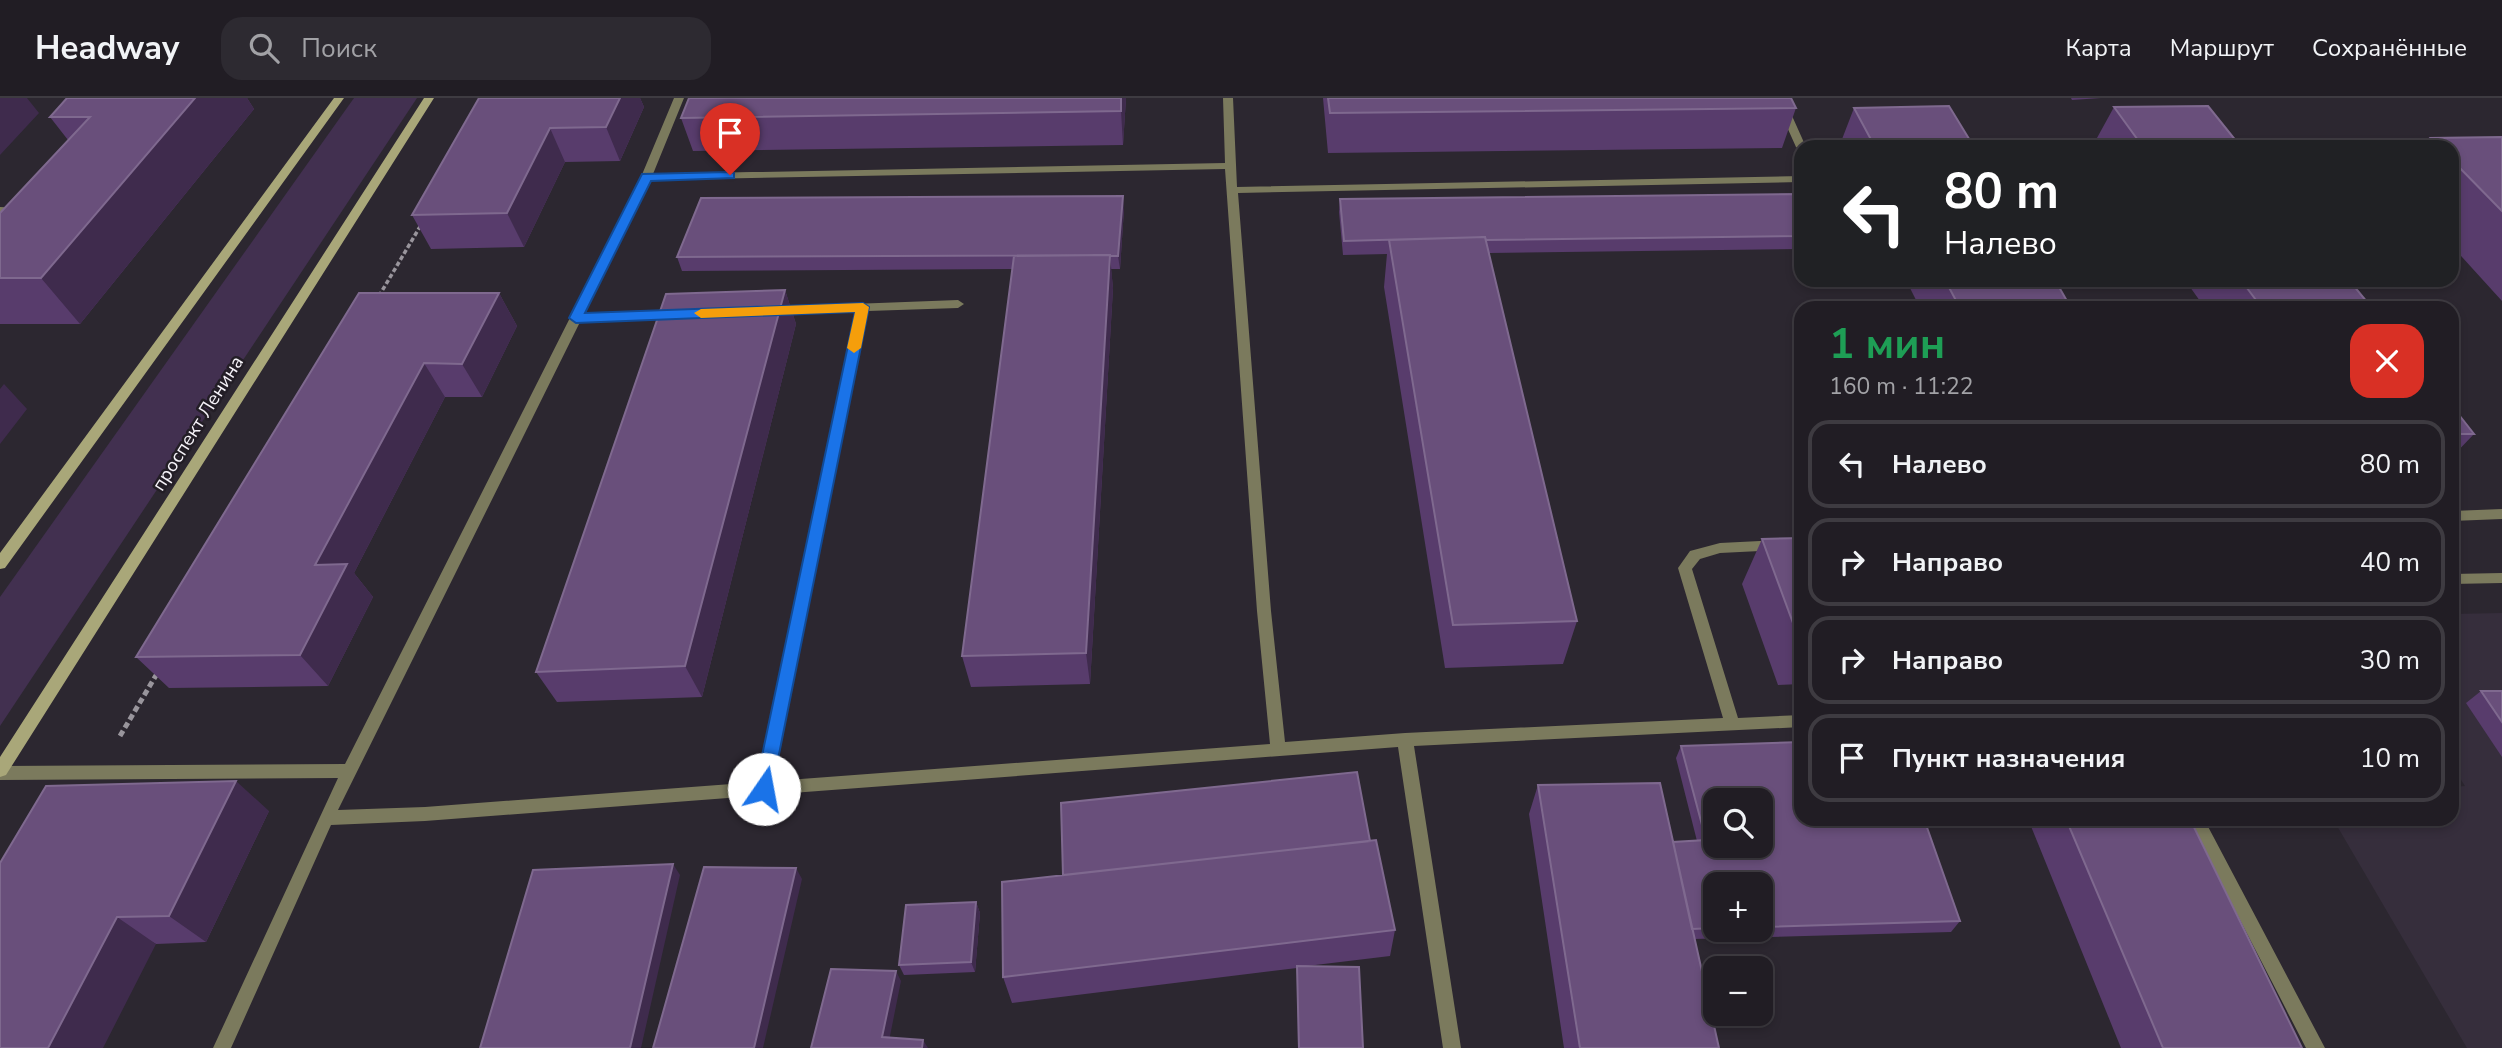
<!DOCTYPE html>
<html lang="ru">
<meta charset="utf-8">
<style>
body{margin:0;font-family:"Nunito Sans",sans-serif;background:#2d2a31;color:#f1f3f6;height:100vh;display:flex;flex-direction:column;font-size:26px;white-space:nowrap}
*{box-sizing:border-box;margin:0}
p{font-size:23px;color:#a2a2a6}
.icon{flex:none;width:38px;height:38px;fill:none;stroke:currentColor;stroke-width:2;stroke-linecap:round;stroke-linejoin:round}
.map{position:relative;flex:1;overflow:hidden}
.side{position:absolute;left:1794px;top:203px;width:665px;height:525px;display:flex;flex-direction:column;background:#211d24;border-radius:21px;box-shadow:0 4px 10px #0003,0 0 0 2px #3e3b41}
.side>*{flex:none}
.top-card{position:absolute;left:1794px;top:42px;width:665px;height:147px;border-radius:21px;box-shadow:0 4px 10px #0003,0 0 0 2px #3e3b41;background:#202124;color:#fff;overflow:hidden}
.tools{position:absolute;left:1703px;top:690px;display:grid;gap:14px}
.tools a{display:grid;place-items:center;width:70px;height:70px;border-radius:14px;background:#211d24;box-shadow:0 4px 10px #0003,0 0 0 2px #3e3b41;font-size:35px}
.pin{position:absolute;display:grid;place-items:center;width:60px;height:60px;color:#fff;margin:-72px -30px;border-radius:50% 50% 50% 0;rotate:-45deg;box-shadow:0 0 7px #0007}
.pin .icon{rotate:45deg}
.me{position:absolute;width:77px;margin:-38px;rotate:12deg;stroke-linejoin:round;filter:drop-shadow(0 0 5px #0008)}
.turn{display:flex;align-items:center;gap:24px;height:147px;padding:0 35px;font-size:32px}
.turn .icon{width:91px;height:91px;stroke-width:2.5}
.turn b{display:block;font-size:49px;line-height:60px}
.round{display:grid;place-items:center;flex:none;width:74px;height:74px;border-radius:21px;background:#2d2a31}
.headline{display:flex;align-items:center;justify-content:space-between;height:119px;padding:0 35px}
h1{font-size:42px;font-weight:700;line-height:52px;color:#1e9e55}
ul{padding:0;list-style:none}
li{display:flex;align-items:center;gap:21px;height:88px;margin:0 14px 10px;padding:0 21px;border:4px solid #3e3b41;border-radius:21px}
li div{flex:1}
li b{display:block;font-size:26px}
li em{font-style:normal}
header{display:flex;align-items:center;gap:42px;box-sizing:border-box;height:98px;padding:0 35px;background:#211d24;border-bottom:2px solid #3e3b41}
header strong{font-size:33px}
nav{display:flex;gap:38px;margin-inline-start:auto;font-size:24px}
.search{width:490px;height:63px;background:#2d2a31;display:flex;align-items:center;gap:18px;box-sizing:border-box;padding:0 24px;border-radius:21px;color:#a2a2a6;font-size:26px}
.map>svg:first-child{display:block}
</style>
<header>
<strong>Headway</strong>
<div class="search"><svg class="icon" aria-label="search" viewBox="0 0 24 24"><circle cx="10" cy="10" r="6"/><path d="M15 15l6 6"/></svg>Поиск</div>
<nav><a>Карта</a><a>Маршрут</a><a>Сохранённые</a></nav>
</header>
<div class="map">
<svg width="2502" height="950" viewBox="0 0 2502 950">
<rect width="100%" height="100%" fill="#2c2730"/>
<path fill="#362e3c" d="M2502,515V950H2467L2333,721H2452V689L2465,688L2452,668V516Z"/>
<path fill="#423050" d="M354,0H417L0,628V499Z"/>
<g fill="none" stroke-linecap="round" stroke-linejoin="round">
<path stroke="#99959c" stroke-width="3.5" stroke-dasharray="4.5 2.5" stroke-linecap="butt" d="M379,198L421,127"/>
<path stroke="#99959c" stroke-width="5" stroke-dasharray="6 3.5" stroke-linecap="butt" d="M120,638L158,574"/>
<path fill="#7b7a5d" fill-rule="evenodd" d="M674,0H684L653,76L1225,65L1223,0H1233L1237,89L1801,78V84L1238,95L1271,513L1285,644L1405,635L1723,620L1678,470L1690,453L1720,445L1801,441V451L1720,455L1700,461L1692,471L1738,620L1801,617V629L1414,648L1461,950H1443L1398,649L425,723L331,727L231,950H213L338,680L0,682V668L345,666L641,79ZM1225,71L1257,513L1270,646L774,683L868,213L958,210L964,206L958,202L773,209L767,213L769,216L856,214L758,684L425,709L338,712L580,224L676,220L682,216L676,212L584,216L650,82Z
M1774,0H1784L1806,49H1801V52L1796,49Z
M0,109L20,110L26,113L4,138L0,139V129L11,116L0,115Z
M2502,411V421L2452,423V413Z
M2502,475V485L2452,486V476Z
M2188,721H2204L2325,950H2306Z"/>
<path fill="#a9a779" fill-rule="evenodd" d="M334,0H344L5,470L0,471V455Z
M424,0H434L6,677L0,679V659Z"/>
</g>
<path fill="#583c6c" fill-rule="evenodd" d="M67,0H247L254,11L80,226H0V115L68,42L50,19Z
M479,0H640L644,9L620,63L565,64L524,149L431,151L412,117Z
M689,0H1126L1123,47L693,53L681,20Z
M1323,0H1328L1796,10L1782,50L1328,55Z
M2071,0H2101L2072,2Z
M2114,9L2241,49H2092Z
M1854,10L1974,49H1839Z
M2502,39V203L2452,148V49H2424L2431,40Z
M1801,96V151L1489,155L1577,523L1563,566L1445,570L1384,189L1387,156L1343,157L1339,114L1340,101Z
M1124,111L1120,171H1111L1113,190L1090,586L971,589L962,558L1013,171L682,173L677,159Z
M1906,182H2055L2071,210H1920Z
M2185,182H2349L2372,210H2205Z
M785,192L796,226L702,599L557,604L536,574Z
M359,195H499L517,228L482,299H445L354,475L373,499L328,588L169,590L136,559Z
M2452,308L2474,336L2452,359Z
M1801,440V586L1778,587L1742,486L1762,441Z
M2481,593H2502V659L2466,605Z
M1681,648L1960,823L1951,834L1694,841L1719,950H1564L1529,716L1538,687L1673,744L1697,743L1676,660ZM1715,786H1760V831H1715Z
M269,713L206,844L156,846L0,765Z
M2028,721H2190L2302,950H2121Z
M1370,743L1395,832L1390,858L1307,868L1363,950H1298L1297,870L1012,905L1003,879Z
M976,804L980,815L975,874L904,877L899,867Z"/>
<path fill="#3f2b4d" d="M0,0H27L39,15L0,57Z
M195,0H247L254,11L80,226L41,180Z
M620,0H640L644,9L620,63L606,29Z
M1121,0H1126L1123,47L1121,13Z
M550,30L565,64L524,149L507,115Z
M1123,98L1124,111L1120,171L1118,158Z
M1110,157L1113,190L1090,586L1086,555Z
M785,192L796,226L702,599L685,568Z
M499,195L517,228L482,299L462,266Z
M424,265L445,299L354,475L373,499L328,588L300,557L315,467Z
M4,286L27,311L0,346V291Z
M236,683L269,713L206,844L169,818Z
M673,766L680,777L641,950H630Z
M796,770L802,781L763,950H754Z
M976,804L980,815L975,874L971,864Z
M117,819L156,846L103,950H48Z
M896,873L901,883L888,948L882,939Z
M923,942L928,950H922Z"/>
<path fill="#694f7b" stroke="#7f698f" stroke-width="2" fill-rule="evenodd" d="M67,0H195L41,180H0V115L90,19H50Z
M479,0H620L606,29L550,30L507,115L412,117Z
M689,0H1121V13L681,20Z
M1328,0H1791L1796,10L1330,15Z
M1949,8L1974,49H1875L1854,10Z
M2208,8L2241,49H2143L2114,9Z
M2502,39V113L2452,62V49H2440L2431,40Z
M1801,96V138L1486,142L1485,139L1344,143L1340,101Z
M1123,98L1118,158H1110V157L677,159L701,100Z
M1485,139L1577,523L1453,527L1389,142Z
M1110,157L1086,555L962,558L1014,158Z
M1945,182H2055L2071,210H1960Z
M2241,182H2349L2372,210H2262Z
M785,192L685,568L536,574L666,196Z
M359,195H499L462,266L424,265L315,467L347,466L300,557L136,559Z
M2452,308L2474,336H2452Z
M1801,440V544H1800L1762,441Z
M2481,593H2502V624Z
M1801,644V721H1924L1960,823L1760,829V786H1715V830L1692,831L1673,744L1706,742L1681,648ZM1715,702H1760V747H1715Z
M1357,674L1370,743L1063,777L1061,705Z
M236,683L169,818L117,819L48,950H0V765L46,688Z
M1660,685L1719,950H1580L1538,687Z
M2066,721H2190L2302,950H2163Z
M1376,742L1395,832L1003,879L1002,784Z
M673,766L630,950H480L533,772Z
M704,769L796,770L754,950H653Z
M976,804L971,864L899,867L906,807Z
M1297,868L1359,869L1363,950H1299Z
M831,871L896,873L882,939L923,942L922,950H811Z"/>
<path fill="#1a73e8" stroke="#114b97" stroke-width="2" d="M730,74L734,75V80L651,83L585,215L863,205L869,209L772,691L770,697L764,699L757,697L755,691L855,214L576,225L569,220L642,76Z"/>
<path fill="#f59e0b" d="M863,205L869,209L861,250L854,255L847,250L855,214L701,220L694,215L701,211Z"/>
<g text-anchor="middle" stroke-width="5" stroke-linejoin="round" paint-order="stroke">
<g font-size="19" fill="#f6f3f9" stroke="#231e26">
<text transform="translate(197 325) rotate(-58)" y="7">проспект Ленина</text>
</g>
</g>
</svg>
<div class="tools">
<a><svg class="icon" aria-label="search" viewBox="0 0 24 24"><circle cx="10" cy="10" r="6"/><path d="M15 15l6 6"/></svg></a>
<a>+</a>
<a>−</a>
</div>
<div class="pin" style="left:730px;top:77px;background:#d93025"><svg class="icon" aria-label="arrive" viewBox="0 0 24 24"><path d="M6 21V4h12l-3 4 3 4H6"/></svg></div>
<svg class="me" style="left:764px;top:691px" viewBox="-20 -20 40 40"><circle r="19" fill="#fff"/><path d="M0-13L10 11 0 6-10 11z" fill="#1a73e8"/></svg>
<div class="top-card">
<div class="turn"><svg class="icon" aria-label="left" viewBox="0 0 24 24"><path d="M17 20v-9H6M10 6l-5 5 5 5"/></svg><div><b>80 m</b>Налево</div></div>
</div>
<section class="side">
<div class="headline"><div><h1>1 мин</h1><p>160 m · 11:22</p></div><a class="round" style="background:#d93025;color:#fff"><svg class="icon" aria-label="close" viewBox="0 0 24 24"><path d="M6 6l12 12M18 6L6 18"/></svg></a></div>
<ul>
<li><svg class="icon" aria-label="left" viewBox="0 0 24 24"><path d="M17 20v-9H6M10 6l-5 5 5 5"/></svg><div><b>Налево</b></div><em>80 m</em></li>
<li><svg class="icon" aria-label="right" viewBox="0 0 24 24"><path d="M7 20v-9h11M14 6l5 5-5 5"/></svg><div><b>Направо</b></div><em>40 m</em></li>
<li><svg class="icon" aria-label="right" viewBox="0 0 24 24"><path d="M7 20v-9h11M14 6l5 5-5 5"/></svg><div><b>Направо</b></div><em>30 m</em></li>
<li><svg class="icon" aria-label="arrive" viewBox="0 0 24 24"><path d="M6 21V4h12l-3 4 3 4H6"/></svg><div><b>Пункт назначения</b></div><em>10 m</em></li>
</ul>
</section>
</div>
